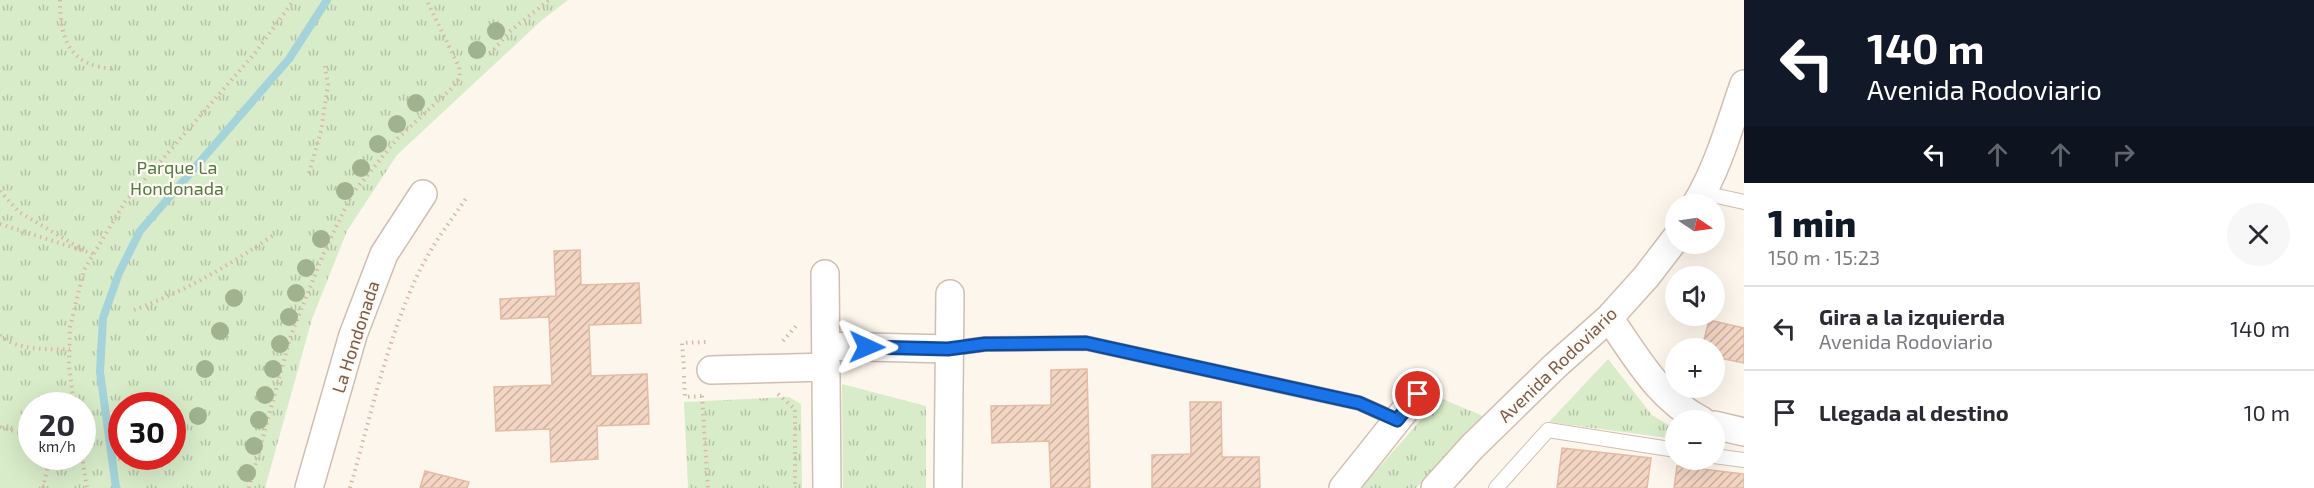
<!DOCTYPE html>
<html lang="es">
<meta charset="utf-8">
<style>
body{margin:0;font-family:"Exo 2",sans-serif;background:#f7f7f7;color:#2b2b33;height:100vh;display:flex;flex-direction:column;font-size:22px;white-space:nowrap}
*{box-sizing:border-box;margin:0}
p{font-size:20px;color:#7c7c81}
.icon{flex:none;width:33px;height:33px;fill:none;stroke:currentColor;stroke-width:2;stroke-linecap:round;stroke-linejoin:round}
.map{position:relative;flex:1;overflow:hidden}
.sheet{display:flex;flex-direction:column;background:#fff;width:570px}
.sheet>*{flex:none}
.banner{background:#111827;color:#fff;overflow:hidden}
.needle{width:39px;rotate:103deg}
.buttons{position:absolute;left:1665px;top:194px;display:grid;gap:12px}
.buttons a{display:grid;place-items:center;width:60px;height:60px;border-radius:50%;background:#fff;box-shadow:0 6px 24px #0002;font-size:30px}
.speed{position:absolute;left:18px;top:392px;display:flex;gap:12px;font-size:30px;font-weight:700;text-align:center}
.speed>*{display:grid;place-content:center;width:78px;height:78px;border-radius:50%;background:#fff;box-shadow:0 6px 24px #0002;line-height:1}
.speed small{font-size:15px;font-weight:400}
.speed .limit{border:9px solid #d22;background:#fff;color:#111}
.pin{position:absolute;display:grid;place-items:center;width:51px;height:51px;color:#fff;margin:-26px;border:3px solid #fff;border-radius:50%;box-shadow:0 2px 6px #0007}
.me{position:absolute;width:66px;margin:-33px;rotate:91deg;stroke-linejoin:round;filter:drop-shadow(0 0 4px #0008)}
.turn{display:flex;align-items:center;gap:21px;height:126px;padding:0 24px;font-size:27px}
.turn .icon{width:78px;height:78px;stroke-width:2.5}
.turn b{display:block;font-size:42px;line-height:51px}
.lanes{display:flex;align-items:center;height:57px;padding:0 24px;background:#0003;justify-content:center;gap:30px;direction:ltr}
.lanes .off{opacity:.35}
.round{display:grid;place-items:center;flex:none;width:63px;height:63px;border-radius:32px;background:#f7f7f7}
.headline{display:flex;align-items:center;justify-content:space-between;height:102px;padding:0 24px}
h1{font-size:36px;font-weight:800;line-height:45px;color:#111827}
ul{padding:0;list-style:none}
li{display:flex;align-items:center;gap:18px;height:84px;padding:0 24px;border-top:2px solid #e1e1e2}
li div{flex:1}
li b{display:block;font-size:22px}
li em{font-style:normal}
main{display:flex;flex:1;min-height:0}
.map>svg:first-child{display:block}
</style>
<main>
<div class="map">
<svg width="1744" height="488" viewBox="0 0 1744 488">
<defs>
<pattern id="grass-tufts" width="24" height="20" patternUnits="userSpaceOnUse" patternTransform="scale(1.5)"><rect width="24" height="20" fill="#d8ecc9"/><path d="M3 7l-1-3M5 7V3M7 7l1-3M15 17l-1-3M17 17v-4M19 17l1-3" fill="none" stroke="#b4c2a5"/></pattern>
<pattern id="building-hatch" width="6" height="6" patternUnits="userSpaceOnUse" patternTransform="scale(1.5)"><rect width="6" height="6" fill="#f3d5c3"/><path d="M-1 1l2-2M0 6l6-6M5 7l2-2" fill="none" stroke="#cab0a1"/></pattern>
</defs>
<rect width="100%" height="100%" fill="#fdf6ec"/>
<path fill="url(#grass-tufts)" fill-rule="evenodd" d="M0,0H568L542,20L397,155L347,231L312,319L265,488H0ZM32,405H82V456H32ZM122,405H172V456H122Z
M1608,359L1652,415L1675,429V439L1549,422Z
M842,384L926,406V488H843Z
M789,397L801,404L802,488H688L684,402Z
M1440,398L1483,416L1416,488H1361Z"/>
<path fill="#d8ecc9" d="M0,448L46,459L39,488H0Z"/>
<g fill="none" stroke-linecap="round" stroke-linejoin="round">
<path stroke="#a5d3da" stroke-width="8" d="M116,488L100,372L103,318L119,273L140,231L289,59L327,0"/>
</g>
<path fill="url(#building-hatch)" stroke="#e6bba3" stroke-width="1.5" d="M580,250L581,285L639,283L641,323L589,325L591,376L647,374L649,424L597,426L598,459L551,462L550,429L496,431L494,387L552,385L549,317L501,319L500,299L556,296L554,251Z
M1709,320L1744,328V363L1714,357V348H1702Z
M1087,369L1090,488H1051L1049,441L992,443L991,406L1051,405V370Z
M1190,402H1221L1222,457H1259L1260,488H1152V455L1191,454Z
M1562,448L1651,458L1647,488H1557Z
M1677,466L1744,474V488H1674Z
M425,471L469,482L467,488H420Z"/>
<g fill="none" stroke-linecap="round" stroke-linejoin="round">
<defs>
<path id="service" d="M1703,193L1744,202
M948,349L985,344L1086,343L1359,403L1397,420
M1714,456L1744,460
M1496,488L1548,430L1676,450"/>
<path id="minor" d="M1696,204C1718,168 1730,124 1744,84
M825,274L827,488
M1609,318C1636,356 1658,398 1701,420
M826,346L948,349
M711,370L827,367
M1714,425L1744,432
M309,488L353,335L384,254L423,194
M948,488L950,294
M1343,488L1418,394
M1435,488L1472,447L1555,366L1609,318L1646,277L1676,238"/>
</defs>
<use href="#service" stroke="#d1beb0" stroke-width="16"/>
<use href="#minor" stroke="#d1beb0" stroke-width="30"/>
<path stroke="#d9b8a5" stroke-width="4" stroke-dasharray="1.5 4.5" stroke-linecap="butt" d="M60,0C60,41 70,66 115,69
M490,54L509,32L549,0
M309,173L321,131L328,84L324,62
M0,191L19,212L85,251
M0,224L94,254
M134,310C188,290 228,266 275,234
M0,335C14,350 50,350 70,349
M783,341L798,324
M684,369L682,343L708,342
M684,376L685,397L702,396
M778,394L795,409V488
M702,396L708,488
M74,405L69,366L70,327L84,270L125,202L255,53L294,0
M0,427L32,436
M82,456L87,488
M43,488L50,456
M249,488L291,335L325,250L352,194L397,139L453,87L460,77L459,67L427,1
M350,488C370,419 387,339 418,274C431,246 450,222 467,197"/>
<use href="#service" stroke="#fff" stroke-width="14"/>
<use href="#minor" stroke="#fff" stroke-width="27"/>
</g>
<g fill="#a0b28e">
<circle cx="496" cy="31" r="9"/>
<circle cx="477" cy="50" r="9"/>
<circle cx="416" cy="103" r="9"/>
<circle cx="397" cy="124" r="9"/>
<circle cx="378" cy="144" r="9"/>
<circle cx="361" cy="168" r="9"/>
<circle cx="345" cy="191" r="9"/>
<circle cx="321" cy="239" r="9"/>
<circle cx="306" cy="268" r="9"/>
<circle cx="296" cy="293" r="9"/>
<circle cx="234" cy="298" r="9"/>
<circle cx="289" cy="317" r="9"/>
<circle cx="220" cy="331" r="9"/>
<circle cx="280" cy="344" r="9"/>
<circle cx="205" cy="369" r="9"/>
<circle cx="273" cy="369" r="9"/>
<circle cx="265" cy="395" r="9"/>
<circle cx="198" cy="416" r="9"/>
<circle cx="259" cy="420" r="9"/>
<circle cx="254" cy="446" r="9"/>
<circle cx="247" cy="473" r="9"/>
</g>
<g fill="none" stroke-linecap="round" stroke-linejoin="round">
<defs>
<path id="route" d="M867,347L948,349L985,344L1086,343L1359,403L1397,420L1418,394"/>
</defs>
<use href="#route" stroke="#114b97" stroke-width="15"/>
<use href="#route" stroke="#1a73e8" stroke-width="10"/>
</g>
<g text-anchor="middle" stroke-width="4.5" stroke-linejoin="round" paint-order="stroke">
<g font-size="18" fill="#537a41" stroke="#fffaf3">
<text x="177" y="174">Parque La<tspan x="177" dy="21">Hondonada</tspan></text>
</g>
<g font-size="18" fill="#7a5c4d" stroke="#fffaf3">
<text transform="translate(356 337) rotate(-72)" y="6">La Hondonada</text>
<text transform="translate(1558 365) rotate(-44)" y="6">Avenida Rodoviario</text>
</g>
</g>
</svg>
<div class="buttons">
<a><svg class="needle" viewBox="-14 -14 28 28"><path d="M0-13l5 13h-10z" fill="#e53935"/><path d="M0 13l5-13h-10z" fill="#7c7c81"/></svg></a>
<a><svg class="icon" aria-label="sound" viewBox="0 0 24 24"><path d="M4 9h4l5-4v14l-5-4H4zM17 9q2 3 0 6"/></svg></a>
<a>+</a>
<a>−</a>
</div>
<div class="speed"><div>20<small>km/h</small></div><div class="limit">30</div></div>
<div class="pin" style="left:1418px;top:394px;background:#d93025"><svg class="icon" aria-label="arrive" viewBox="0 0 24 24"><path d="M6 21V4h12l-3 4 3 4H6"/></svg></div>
<svg class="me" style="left:867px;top:347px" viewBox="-20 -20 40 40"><path d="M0-17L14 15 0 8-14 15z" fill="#1a73e8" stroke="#fff" stroke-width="4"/></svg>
</div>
<section class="sheet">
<div class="banner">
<div class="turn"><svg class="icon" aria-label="left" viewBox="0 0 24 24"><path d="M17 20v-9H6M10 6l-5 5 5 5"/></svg><div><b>140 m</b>Avenida Rodoviario</div></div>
<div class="lanes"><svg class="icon" aria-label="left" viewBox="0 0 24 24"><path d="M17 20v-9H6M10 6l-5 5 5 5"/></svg><svg class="icon off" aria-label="ahead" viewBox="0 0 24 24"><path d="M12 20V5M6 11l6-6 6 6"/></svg><svg class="icon off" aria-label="ahead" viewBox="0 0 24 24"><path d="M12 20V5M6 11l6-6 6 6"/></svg><svg class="icon off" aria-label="right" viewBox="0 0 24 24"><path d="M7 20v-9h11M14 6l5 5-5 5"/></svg></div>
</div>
<div class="headline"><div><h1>1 min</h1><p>150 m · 15:23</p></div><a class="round"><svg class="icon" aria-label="close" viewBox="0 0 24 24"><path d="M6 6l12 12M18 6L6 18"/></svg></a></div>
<ul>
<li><svg class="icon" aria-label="left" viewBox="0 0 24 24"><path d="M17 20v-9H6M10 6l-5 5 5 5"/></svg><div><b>Gira a la izquierda</b><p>Avenida Rodoviario</p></div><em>140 m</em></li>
<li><svg class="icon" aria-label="arrive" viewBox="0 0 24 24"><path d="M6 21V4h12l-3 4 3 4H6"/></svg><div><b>Llegada al destino</b></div><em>10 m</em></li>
</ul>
</section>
</main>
